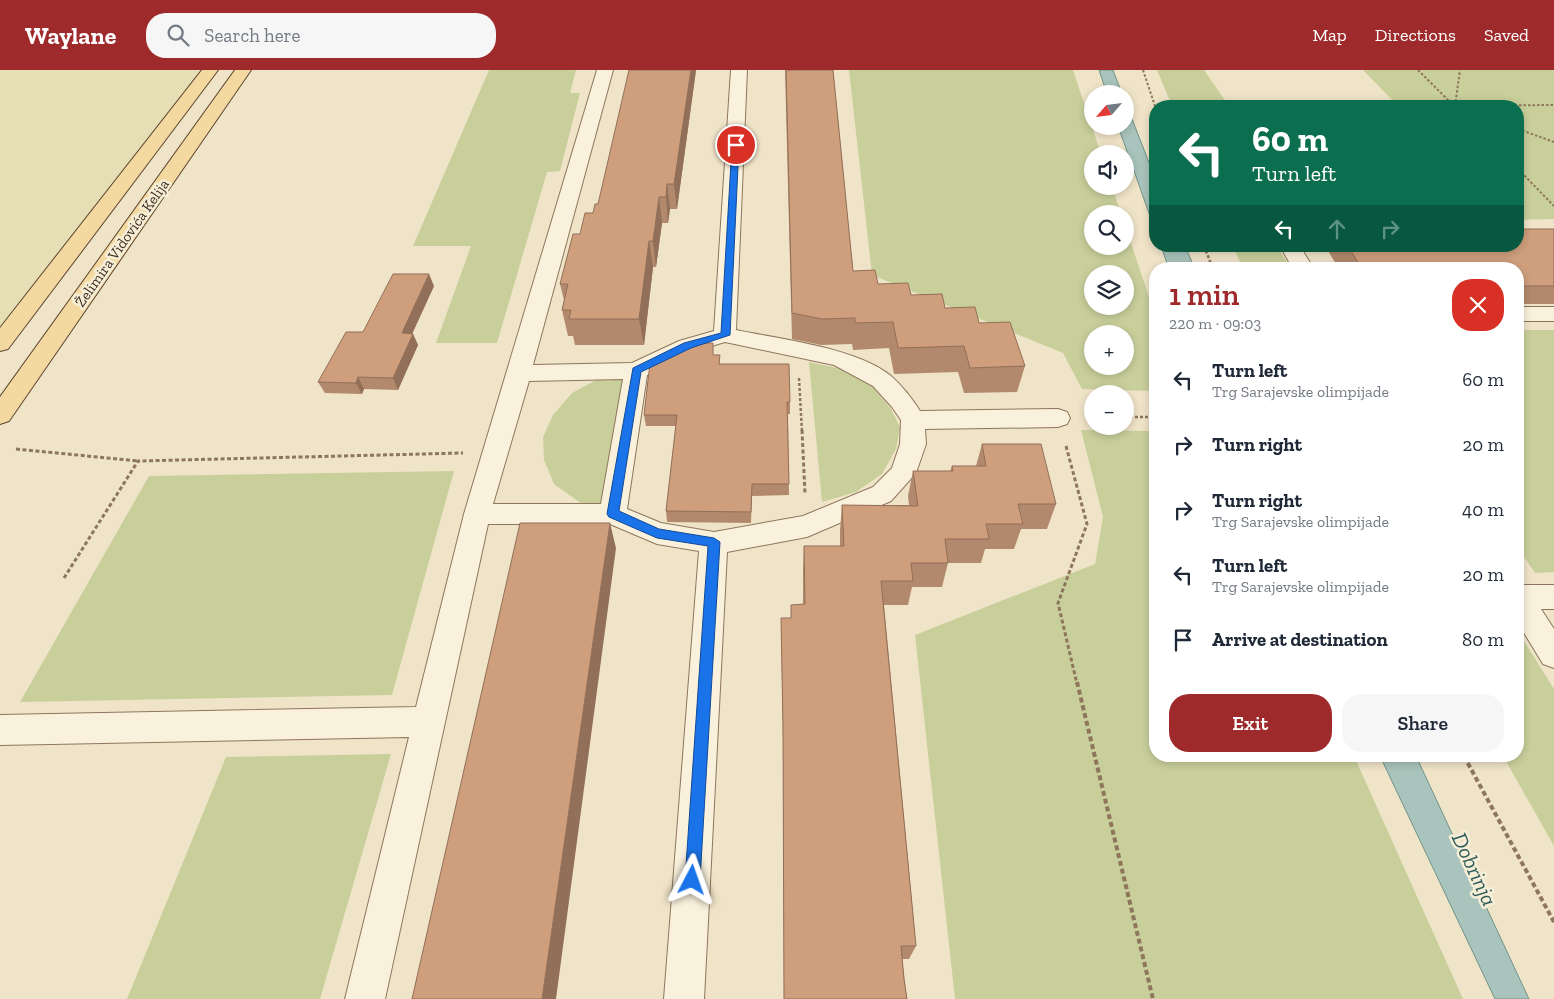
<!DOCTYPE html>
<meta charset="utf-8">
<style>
body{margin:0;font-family:"Zilla Slab",serif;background:#f6f6f7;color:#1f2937;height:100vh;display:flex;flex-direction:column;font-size:19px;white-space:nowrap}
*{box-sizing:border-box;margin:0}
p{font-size:16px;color:#747a83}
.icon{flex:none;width:28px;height:28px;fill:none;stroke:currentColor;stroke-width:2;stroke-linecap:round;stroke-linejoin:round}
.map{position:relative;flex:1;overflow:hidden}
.side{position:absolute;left:1149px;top:192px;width:375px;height:500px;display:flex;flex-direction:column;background:#fff;border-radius:20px;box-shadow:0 2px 8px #0003}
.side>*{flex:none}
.top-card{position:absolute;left:1149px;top:30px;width:375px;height:152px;border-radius:20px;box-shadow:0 2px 8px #0003;background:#0b6e4f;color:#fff;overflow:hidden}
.needle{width:32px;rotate:242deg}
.fabs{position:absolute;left:1084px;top:15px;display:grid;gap:10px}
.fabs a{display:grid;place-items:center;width:50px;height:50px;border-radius:50%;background:#fff;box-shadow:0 2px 8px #0003;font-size:25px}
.pin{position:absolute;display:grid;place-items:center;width:42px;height:42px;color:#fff;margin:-21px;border:2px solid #fff;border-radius:50%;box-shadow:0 1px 5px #0007}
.me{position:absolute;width:55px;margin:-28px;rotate:4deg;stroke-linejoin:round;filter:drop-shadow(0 0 4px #0008)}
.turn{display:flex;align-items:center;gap:18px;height:105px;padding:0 20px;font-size:22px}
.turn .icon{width:65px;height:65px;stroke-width:2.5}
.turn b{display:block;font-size:35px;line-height:42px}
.lanes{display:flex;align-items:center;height:48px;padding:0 20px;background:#0003;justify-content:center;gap:25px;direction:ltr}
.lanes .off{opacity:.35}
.round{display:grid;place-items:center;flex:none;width:52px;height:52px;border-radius:20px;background:#f6f6f7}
.overview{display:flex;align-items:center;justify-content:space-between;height:85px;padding:0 20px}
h1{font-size:30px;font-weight:600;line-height:38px;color:#9e2a2b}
.cta{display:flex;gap:10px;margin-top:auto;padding:10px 20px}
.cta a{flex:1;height:58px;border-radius:20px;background:#9e2a2b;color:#fff;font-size:20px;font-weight:600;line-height:58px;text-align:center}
.cta a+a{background:#f6f6f7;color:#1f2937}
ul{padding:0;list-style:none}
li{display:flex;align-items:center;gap:15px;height:65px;padding:0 20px}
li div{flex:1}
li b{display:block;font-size:19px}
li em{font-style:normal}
header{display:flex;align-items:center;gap:30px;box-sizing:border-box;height:70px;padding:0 25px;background:#9e2a2b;color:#fff}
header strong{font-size:24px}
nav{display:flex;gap:28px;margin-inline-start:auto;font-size:18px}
.search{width:350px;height:45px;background:#f6f6f7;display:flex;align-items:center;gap:12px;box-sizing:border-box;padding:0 18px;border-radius:20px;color:#747a83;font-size:19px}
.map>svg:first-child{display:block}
</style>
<header>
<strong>Waylane</strong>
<div class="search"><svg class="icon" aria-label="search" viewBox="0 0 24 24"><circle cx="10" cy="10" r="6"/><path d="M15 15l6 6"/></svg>Search here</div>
<nav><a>Map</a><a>Directions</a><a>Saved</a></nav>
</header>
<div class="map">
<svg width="1554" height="929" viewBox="0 0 1554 929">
<rect width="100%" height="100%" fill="#f0e4c8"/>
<path fill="#e6deb5" d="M0,0H210L0,274Z"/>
<path fill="#c9cf9b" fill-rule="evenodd" d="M489,0H576L570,23H580L560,101L547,102L497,273H436L471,176H413Z
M849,0H1073L1101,84H1092V116H1112L1121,144H1092V176H1125V155L1155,245V321L1082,319L1063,283L872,205ZM1092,204H1125V236H1092ZM1092,264H1125V296H1092Z
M1157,0H1204L1229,36H1172Z
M1363,0H1554V149L1518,150V36H1398Z
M1233,176H1277L1291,199H1243Z
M1518,260H1554V502L1535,503L1518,478Z
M809,292L837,298L873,317L891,339L900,357L896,379L882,404L856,422L822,432Z
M600,308H623L603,434H582L554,414L544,390L543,367L553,345L572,323Z
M1081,360L1155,361V686H1354L1463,929H955L915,565L1095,494L1103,447Z
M454,401L392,625L20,632L149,406Z
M1518,561L1554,619V776L1503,686H1518Z
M391,684L320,929H127L226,687Z"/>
<path fill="#a9c4bc" stroke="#6f938a" d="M1099,0H1113L1122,24H1107Z
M1125,31L1155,108V160L1118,56H1125Z
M1161,176H1185L1195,199H1169Z
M1380,686H1416L1529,929H1495Z"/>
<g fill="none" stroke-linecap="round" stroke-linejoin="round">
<defs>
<path id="minor" d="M597,0H613L533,295L632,293L679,271L714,261L731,0H747L736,260C779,269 858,278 891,306C902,316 912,328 920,341L1058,339L1067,342L1070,348L1067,354L1058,357L925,359L926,374L916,403L891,431L807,467L727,482L704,929H664L699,481L657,474L610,454H488L385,929H345L409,667L0,675V645L416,637L464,444ZM725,272L834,295L873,316L892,337L901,350L900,374L892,398L873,417L803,446L714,462L661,453L627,439L647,305L695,281ZM623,309L601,434H493L529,311Z
M1283,176H1303L1304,183L1314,199H1293L1284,183Z
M1518,237H1554V251H1518Z
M1518,515H1554V539H1541L1554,559V598L1543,594L1518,553Z"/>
<path id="major" d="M202,0H218L8,279L0,281V258Z
M235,0H251L9,351L0,354V327Z"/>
</defs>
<use href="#minor" stroke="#8d765c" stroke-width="2"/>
<use href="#major" stroke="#5b4430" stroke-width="2"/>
<path stroke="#8d765c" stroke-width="2" stroke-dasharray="2.5 2" stroke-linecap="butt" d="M1143,0L1155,36
M1418,0L1454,36
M1429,36L1554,35
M1455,36L1460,0
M1518,59L1554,72
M1518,99L1554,136"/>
<path stroke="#8d765c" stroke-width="2.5" stroke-dasharray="3 2" stroke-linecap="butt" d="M1204,176L1213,199
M799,308L802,362
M1125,347H1155"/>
<path stroke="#8d765c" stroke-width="3" stroke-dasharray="4 2.5" stroke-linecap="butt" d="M802,360L805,424
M1066,376L1087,454L1058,533L1077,614
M16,379L138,391
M64,508L138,391L463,383"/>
<path stroke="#8d765c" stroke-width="4" stroke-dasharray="5 3" stroke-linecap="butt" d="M1077,612L1153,929
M1464,686L1554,852"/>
<use href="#minor" fill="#faf1dc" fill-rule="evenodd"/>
<use href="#major" fill="#f3d9a0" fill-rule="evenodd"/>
</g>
<path fill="#b2896c" d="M696,0L677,139H670L668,153H662L656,197H653L644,275H575L573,266H568L562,240L564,230L560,214L580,164L598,134Z
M785,0H833L853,201L878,214L911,225L945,238L1025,296L1017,322L964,323L958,302L894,304L889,278L853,280L852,274L821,275L792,269Z
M1554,159V234H1518V199H1339L1327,179L1328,176H1518Z
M434,216L412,264H413L418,275L398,320L364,319L362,324L325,323L318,312L363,262Z
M714,285L720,294L790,332V344H788L789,425L752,426L751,453L667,452L666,441L676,356H646L644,345Z
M982,374L1056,434L1047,459H1021L1014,479H985L981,493H948L942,517H912L908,535H884L916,876L909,889H902L907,929H784L783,675L781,548H791V535L803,534V500L804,476H840V460L842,435H909L908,426L913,401H950L952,396H976Z"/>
<path fill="#916f58" d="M691,0H696L677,139L674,114Z
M667,114L670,139L668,153L666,127Z
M659,127L662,153L656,197L653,171Z
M649,171L653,197L644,275L639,249Z
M429,204L434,216L407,275L402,263Z
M413,264L418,275L398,320L393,308Z
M358,307L364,319L362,324L356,313Z
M610,453L616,478L556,929H542Z"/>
<path fill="#cf9f7d" stroke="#916f58" d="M629,0H691L674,114H667L666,127H659L653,171H649L639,249H569L571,240H562L568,214H560L573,164H580L585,143H593L595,134H598Z
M786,0H833L853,201L875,200L878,214L908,213L911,225L942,224L945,238L975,237L979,253L1010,252L1025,296L970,298L964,276L898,278L893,252L855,253V248L822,249L792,243Z
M1518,159H1554V216H1518V199H1362L1348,176H1518Z
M393,204H429L402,263L413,264L393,308L358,307L356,313L318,312L346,262H363Z
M691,273H713V285H720L719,294H789L790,332H787L789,414H752L751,442L666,441L677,345H644L650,293Z
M982,374H1041L1056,434H1018L1023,454H986L989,469H945L948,493H911L913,511H881L916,876H901L904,909L907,929H784L783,655L781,548H791V535L805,534L804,476H844L842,435L918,436L913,401H953L952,396H986Z
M520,453H610L542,929H412Z"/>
<path fill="#1a73e8" stroke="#114b97" d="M736,73L739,75L730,265L691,278L641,302L619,441L659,459L714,468L720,472L700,810L697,815L692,817L687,815L685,810L708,476L657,468L609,447L607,444L633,298L684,273L721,263L732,75Z"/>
<g text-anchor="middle" stroke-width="5" stroke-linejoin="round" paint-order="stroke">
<g font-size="15" fill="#3d2e20" stroke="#f7eed8">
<text transform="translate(122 173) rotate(-55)" y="5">Želimira Vidovića Kelija</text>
</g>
<g font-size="22" font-style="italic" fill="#2f5d5a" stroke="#f7eed8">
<text transform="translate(1475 799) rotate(65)" y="8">Dobrinja</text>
</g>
</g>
</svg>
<div class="fabs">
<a><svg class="needle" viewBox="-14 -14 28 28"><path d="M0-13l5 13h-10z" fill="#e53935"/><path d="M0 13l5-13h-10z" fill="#747a83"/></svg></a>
<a><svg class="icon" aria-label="sound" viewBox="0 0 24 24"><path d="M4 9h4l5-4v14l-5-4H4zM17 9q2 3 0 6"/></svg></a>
<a><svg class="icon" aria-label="search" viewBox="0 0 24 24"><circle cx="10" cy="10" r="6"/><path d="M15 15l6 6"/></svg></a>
<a><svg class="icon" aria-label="layers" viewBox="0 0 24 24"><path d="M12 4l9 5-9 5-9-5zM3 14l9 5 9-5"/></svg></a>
<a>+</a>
<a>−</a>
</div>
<div class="pin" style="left:736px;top:75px;background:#d93025"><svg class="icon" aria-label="arrive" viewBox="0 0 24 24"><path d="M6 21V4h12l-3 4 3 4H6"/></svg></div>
<svg class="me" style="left:692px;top:810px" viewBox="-20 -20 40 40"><path d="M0-17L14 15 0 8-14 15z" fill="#1a73e8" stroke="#fff" stroke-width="4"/></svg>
<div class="top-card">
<div class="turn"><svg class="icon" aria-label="left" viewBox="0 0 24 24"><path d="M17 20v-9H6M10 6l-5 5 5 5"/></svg><div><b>60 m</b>Turn left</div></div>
<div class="lanes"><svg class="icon" aria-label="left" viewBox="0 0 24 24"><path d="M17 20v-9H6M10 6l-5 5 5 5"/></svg><svg class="icon off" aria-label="ahead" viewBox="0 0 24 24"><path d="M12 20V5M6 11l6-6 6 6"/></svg><svg class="icon off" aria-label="right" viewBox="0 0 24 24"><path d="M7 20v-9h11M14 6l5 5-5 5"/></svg></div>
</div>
<section class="side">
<div class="overview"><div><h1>1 min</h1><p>220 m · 09:03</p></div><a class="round" style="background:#d93025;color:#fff"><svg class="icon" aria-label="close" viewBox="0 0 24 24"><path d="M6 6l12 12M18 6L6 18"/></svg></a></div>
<ul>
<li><svg class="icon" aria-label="left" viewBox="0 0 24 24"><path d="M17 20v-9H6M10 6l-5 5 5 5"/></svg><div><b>Turn left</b><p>Trg Sarajevske olimpijade</p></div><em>60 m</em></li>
<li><svg class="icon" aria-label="right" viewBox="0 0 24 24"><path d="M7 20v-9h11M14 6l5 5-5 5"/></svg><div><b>Turn right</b></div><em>20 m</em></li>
<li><svg class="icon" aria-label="right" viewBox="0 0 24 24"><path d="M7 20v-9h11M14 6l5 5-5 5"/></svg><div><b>Turn right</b><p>Trg Sarajevske olimpijade</p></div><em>40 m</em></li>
<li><svg class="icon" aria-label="left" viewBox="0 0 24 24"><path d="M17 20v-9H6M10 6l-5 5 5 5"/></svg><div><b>Turn left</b><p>Trg Sarajevske olimpijade</p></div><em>20 m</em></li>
<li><svg class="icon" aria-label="arrive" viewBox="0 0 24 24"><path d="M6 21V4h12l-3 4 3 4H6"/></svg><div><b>Arrive at destination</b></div><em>80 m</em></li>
</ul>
<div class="cta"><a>Exit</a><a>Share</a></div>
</section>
</div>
